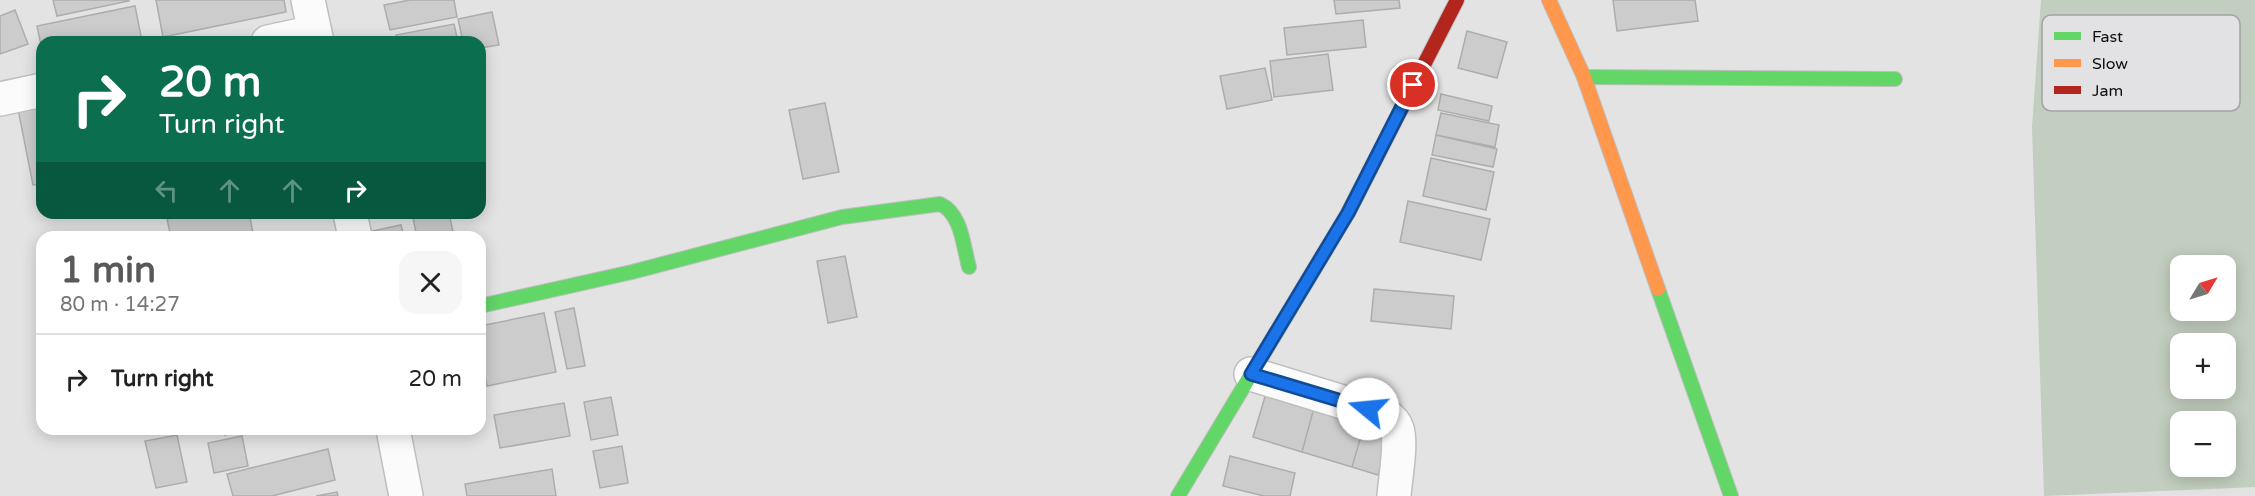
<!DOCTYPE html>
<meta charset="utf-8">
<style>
body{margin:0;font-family:"Varela Round",sans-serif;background:#f6f6f6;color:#222;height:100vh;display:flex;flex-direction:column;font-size:22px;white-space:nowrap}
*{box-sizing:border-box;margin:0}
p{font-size:20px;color:#767676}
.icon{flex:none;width:33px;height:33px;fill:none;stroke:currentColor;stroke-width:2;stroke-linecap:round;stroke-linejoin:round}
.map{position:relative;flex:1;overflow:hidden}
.drawer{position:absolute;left:36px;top:231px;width:450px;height:204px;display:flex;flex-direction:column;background:#fff;border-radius:18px;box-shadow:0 3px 15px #0003}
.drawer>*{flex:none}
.guide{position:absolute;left:36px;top:36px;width:450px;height:183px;border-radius:18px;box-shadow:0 3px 15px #0003;background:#0b6e4f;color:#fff;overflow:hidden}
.needle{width:39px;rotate:52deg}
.fabs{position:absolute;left:2170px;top:255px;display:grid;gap:12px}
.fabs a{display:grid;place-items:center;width:66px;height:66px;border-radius:12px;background:#fff;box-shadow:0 3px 15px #0003;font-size:30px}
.pin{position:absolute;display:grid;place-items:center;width:51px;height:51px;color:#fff;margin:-26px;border:3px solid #fff;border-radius:50%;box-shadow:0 2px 6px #0007}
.me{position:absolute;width:66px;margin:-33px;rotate:287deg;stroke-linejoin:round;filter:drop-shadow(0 0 4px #0008)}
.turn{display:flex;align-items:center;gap:21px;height:126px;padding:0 24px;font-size:27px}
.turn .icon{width:78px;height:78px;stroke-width:2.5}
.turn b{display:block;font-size:42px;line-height:51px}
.lanes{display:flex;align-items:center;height:57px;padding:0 24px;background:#0003;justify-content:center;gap:30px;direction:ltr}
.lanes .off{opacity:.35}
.round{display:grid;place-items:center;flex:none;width:63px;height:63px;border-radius:18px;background:#f6f6f6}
.head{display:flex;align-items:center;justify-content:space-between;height:102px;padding:0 24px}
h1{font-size:36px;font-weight:700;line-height:45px;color:#595959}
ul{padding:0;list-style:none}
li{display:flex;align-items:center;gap:18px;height:90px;padding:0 24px;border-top:2px solid #e0e0e0}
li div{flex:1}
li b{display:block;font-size:22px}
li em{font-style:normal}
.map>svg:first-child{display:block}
</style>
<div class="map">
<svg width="2255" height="496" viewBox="0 0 2255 496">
<rect width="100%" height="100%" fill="#e3e3e3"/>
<path fill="#c2cebf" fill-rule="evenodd" d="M2041,0H2255V487L2044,496L2032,127ZM2181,266H2226V310H2181ZM2181,344H2226V388H2181ZM2181,422H2226V466H2181Z"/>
<path fill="#ccc" stroke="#adadad" stroke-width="1.5" d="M53,0H129V1L57,16Z
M156,0H284L286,12L163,37Z
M410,0H454L457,17L390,30L384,5Z
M1334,0H1399L1400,8L1336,14Z
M1613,0H1695L1698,21L1617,31Z
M135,6L142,41L42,42V50L37,26Z
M15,10L28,44L0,54V16Z
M492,12L499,45L480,48V42H463L458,19Z
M1363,20L1366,47L1287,55L1284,28Z
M454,24L458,42H398L396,35Z
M1467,31L1507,42L1497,78L1458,68Z
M1328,54L1333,90L1274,97L1270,61Z
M1265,68L1272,100L1227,109L1220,76Z
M1441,94L1492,106L1489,121L1438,110Z
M825,103L839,172L803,179L789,110Z
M42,105V184L33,185L18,109Z
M1441,113L1499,125L1495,147L1436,135Z
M1436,135L1497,149L1493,167L1432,155Z
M480,141L485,164L480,165Z
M1431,158L1494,172L1486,210L1423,196Z
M1408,201L1490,219L1481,260L1400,242Z
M159,213H186L160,218Z
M197,213H249L253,233L230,237H171L167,219Z
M437,213H449L454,237H417L413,218Z
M401,225L404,237H373L372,231Z
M845,256L857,317L828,323L817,261Z
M1374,289L1454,296L1451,329L1371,321Z
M574,308L585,366L567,369L555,312Z
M544,313L556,372L487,386L480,353V326Z
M1267,390L1315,404L1302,452L1253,437Z
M611,397L618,435L591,440L584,402Z
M564,403L570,436L500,448L494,415Z
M1315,404L1366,419L1352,467L1302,452Z
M1366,419L1392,427L1378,475L1352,467Z
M223,429H245L225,435Z
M177,435L187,482L156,488L145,441Z
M242,436L248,466L214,473L208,443Z
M622,446L628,483L600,488L593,451Z
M328,449L335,480L272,496H233L227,474Z
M1230,456L1295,473L1290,496H1264L1223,486Z
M552,469L556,496H467L465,484Z
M337,492L338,496H316Z"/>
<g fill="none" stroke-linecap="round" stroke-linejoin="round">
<defs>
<path id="street" d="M308,0L317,42
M268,42L315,32
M0,99L42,90
M350,213L355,237
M1251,374L1385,415C1390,418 1395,423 1397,429C1402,443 1395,480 1394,496
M393,429L406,496"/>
<path id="fast" d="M1584,77L1895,79
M1658,289L1731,496
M480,306L632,272L842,217L940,204C962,214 963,246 969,267
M1178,496L1348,213L1370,170"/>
<path id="slow" d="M1549,0L1584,77L1658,289"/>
<path id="jam" d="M1370,170L1457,0"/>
</defs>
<use href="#street" stroke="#bfbfbf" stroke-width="36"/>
<use href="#fast" stroke="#bfbfbf" stroke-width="16"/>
<use href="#slow" stroke="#bfbfbf" stroke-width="16"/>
<use href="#jam" stroke="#bfbfbf" stroke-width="16"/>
<use href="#street" stroke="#fbfbfb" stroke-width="33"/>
<use href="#fast" stroke="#63d668" stroke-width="14"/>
<use href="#slow" stroke="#ff974d" stroke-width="14"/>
<use href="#jam" stroke="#b3261e" stroke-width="14"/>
</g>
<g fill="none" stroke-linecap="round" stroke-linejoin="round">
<defs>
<path id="route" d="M1368,409L1251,374L1348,213L1413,85"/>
</defs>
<use href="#route" stroke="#114b97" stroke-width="15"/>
<use href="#route" stroke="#1a73e8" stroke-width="10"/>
</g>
<rect x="2042" y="15" width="198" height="96" rx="9" fill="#e2e2e4" stroke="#a2a2a4" stroke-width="1.5"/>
<rect x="2054" y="32" width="27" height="8" fill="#63d668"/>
<rect x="2054" y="59" width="27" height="8" fill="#ff974d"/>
<rect x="2054" y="86" width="27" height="8" fill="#b3261e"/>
<g font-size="16" fill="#0e0e0e">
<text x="2092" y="42">Fast</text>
<text x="2092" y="69">Slow</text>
<text x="2092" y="96">Jam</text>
</g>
</svg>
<div class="fabs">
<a><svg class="needle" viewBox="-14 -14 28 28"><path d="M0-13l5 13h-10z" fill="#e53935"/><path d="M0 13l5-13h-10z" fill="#767676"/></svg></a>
<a>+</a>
<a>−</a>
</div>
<div class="pin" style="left:1413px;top:85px;background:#d93025"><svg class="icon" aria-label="arrive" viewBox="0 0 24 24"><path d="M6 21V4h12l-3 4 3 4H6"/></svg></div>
<svg class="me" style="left:1368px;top:409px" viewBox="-20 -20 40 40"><circle r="19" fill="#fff"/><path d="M0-13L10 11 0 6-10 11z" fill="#1a73e8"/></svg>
<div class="guide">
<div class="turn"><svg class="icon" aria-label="right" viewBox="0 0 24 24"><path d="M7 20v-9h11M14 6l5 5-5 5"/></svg><div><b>20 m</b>Turn right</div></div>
<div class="lanes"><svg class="icon off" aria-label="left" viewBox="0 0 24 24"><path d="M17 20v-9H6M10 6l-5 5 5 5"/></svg><svg class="icon off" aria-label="ahead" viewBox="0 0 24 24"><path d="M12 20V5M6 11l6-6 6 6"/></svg><svg class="icon off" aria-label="ahead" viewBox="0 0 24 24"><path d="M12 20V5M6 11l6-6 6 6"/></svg><svg class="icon" aria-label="right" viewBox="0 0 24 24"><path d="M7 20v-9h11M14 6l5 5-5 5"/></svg></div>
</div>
<section class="drawer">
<div class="head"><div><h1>1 min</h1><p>80 m · 14:27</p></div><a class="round"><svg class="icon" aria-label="close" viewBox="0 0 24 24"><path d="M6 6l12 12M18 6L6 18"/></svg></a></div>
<ul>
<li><svg class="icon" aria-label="right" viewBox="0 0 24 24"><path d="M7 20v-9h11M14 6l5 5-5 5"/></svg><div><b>Turn right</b></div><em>20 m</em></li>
</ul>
</section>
</div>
